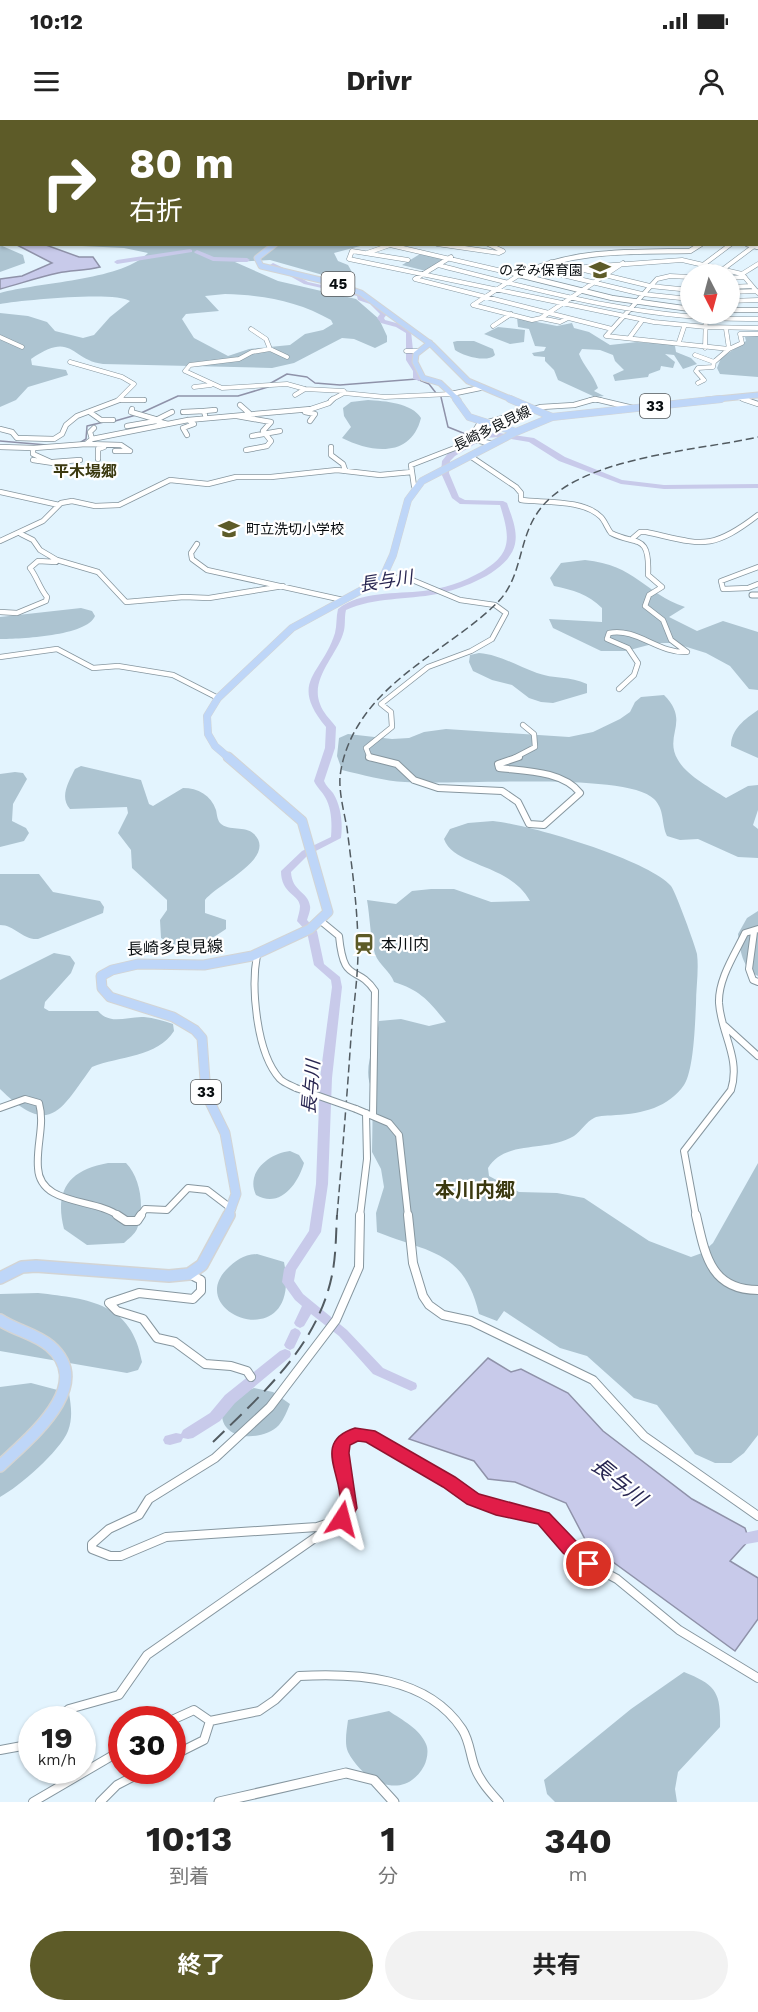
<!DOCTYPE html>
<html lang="ja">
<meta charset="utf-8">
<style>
body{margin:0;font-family:"Work Sans","Noto Sans JP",sans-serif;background:#f2f2f2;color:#222;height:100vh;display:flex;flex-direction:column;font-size:22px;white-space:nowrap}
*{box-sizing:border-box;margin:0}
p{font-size:20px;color:#767676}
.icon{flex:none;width:33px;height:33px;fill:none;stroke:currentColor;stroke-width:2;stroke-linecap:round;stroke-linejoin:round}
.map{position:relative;height:1682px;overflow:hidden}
.details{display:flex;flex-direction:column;background:#fff;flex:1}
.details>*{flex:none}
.banner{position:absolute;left:0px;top:0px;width:759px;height:126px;box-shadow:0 2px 4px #0004;background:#5d5b28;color:#fff;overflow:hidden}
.needle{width:39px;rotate:174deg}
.tools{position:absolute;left:680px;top:144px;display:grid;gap:12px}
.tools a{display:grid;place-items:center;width:60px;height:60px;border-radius:50%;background:#fff;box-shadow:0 2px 4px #0004;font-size:30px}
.speed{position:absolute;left:18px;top:1586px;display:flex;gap:12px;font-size:30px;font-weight:700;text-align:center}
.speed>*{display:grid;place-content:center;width:78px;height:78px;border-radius:50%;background:#fff;box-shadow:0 2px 4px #0004;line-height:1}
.speed small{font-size:15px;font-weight:400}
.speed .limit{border:9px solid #d22;background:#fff;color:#111}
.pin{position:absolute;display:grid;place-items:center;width:51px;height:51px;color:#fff;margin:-26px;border:3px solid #fff;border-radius:50%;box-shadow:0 2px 6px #0007}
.me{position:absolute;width:66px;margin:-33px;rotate:9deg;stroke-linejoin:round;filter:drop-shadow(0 0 4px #0008)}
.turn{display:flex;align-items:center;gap:21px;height:126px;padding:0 30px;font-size:27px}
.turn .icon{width:78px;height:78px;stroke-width:2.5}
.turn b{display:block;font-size:42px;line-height:51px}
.eta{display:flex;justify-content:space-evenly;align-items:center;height:102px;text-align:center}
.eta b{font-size:36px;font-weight:700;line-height:42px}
.cta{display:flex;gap:12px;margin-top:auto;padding:12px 30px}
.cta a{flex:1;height:69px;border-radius:36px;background:#5d5b28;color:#fff;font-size:24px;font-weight:700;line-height:69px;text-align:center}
.cta a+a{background:#f2f2f2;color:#222}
.status{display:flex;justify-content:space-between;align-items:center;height:42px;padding:0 30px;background:#fff;direction:ltr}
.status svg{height:16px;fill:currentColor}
header{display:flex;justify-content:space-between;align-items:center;height:78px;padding:0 30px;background:#fff;font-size:27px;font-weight:700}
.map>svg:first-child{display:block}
</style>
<div class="status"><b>10:12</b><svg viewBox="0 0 49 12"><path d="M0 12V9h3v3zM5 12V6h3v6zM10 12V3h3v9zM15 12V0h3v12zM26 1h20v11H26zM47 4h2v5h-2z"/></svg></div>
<header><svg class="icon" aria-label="menu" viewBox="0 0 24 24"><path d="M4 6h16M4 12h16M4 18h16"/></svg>Drivr<svg class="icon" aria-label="person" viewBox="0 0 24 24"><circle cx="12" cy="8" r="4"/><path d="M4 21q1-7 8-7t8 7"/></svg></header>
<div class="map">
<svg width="758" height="1682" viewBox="0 0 758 1682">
<rect width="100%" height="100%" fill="#e3f4fe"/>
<path fill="#adc4d1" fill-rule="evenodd" d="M463,0H758V54V2L461,1Z
M0,125L23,135L25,143L0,152Z
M61,125H364L334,133L338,141L348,145L353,154L344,161L270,140L235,142L278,161L356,179L379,199L387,216V222L375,228L354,219L342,218L294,243L272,248L103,244C70,240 73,210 31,239L32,245L66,250L68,255L28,267L16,280L0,287V193L28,196L47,202L55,211L83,218L94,215L110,197L130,181C116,171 22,180 0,184V173C39,162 120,161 148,133L124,128ZM225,174C263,175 298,181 331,200L333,204L323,210L305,214L290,225L249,229L228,236L194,218L182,199L186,194L219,191L205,176Z
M420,134L447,138L426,151L402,145Z
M517,198L557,206L572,203L574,208L589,212L610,225L637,222L670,224L675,226L676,232L691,238L697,244L683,249L674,235L665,234L675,242L673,248L661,246L660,250L649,254L648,257L615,261L613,255L624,250L615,241L613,235L600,230L582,229L579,234C584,247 592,252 598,268L594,271L604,276L595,277L558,260L554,250L545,241V237L534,236L532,233L544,231L546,227L535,226L529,209L518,207Z
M498,207L525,210L524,222L510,224L484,214Z
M758,216V257L720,254L717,248L721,238L746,221L745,217Z
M457,221H474L493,229L495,235C487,243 463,236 455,230L453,222Z
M368,280C385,281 412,283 421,298C411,338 372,333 342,318L351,307L344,296L343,288L351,282Z
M585,440C636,445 644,473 685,487L669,497L697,511L723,501L758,512V570L749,569L730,546L706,533L674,523H656L626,531H601L553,508L549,499L602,502V488C588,474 573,470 554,466L550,458L561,443Z
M81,488L92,491L95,496C87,516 20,519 0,519V497Z
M479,533C501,535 517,546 537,553C553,559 570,556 587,564V573L553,583L541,582L529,578L512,565L492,560L473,551L469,542L470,535Z
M664,575C691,602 663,615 678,640C687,656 711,668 726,678L748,666L758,665V690L753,705L758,709V738L738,737L698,719L680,720L667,716C661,703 665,690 654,679C626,651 452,666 405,662C384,661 363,655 342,650L337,636L339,618L348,614L392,619L409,618L424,612L446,609L569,617L593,612L620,599L630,592L635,582L641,577Z
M758,590V638L731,626C731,609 745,599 758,590Z
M81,646L141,660L149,684L153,686L183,668C198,668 211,675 216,690C217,694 217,699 220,703C229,712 245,705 254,714C278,738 217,764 205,780V793L226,800V809C204,824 186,834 161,818L160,800L167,790V780L132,748L131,730L118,713L128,693L127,687L70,689C59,677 69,661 75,649Z
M15,652L23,653L27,659L13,684L12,701L26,708L29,713L24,721L0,727V654Z
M493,701C528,704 649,740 671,766C676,773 695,825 697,834C699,850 696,868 696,884C695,903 694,950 684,965C669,987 642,994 616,995C610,996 599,995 594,998C586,1002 581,1011 574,1016C546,1033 506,1019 488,1048L489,1056L519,1072L557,1073L584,1078L649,1121L691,1137L702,1133L713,1123L758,1043V1315L744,1333L731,1343H715L695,1334L657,1285L634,1278L587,1236L560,1228L504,1191L497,1201L479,1194C464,1130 429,1133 377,1112L376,1093L384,1067L381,1049L372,1032L373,971C360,948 377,925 379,901L401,899L429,906L446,902C429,881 420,870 394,862C390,851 379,845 375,834C370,817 370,797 367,780L396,784L412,771L431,769H454L491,782L530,781C509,743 454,747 444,719L450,709L468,703Z
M0,754H39L53,772L100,781L104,787L103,793L38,819C22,820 15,805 0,805Z
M758,791V856C742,849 740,829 738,814L747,798Z
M54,833L70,836L75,843L71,853L45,882L44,888L49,891H98C111,906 127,896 144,897C154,898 164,901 173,904L174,911C158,937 119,936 92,947C60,991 50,1018 0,969V860Z
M290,1031L299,1035L304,1043C298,1064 280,1089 256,1075C245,1052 270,1033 290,1031Z
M108,1043H126C141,1058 145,1089 137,1109C135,1114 128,1119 124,1123L87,1125L64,1109C54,1070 69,1050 108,1043Z
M257,1134L284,1142C303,1238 184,1195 226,1150C236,1140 243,1135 257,1134Z
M38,1173C90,1179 132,1183 142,1242L138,1250L127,1253L0,1231V1174Z
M31,1263L69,1273C71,1286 73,1298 68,1311C60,1331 19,1367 0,1377V1267Z
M254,1268L273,1272L290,1284C287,1291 284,1299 279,1305C264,1321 223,1322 222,1295L240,1274Z
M684,1552C716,1565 721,1572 720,1607L678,1652L675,1669L677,1682H555L547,1674L544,1660L631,1589Z
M389,1591C402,1600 420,1609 426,1624C429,1630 427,1640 424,1646C404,1682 364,1663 348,1632C344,1623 347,1609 348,1600Z"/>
<path fill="#c8caea" stroke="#8f92a9" stroke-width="1.5" d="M17,125H46L79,137H93L100,147C85,151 72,150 58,153C39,157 19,164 0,169V159L22,156L52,143Z
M488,1238L511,1252L521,1249L568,1273L603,1311L692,1379L745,1408L749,1420L730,1441L758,1458V1499L735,1531L587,1423L566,1383L515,1362L488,1359L474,1341L409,1319Z"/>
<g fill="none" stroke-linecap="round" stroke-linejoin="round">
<path stroke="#8f92a9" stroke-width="1.5" d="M271,263L287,254L307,257L315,263L340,265L417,259L429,264L436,273
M441,277L448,307L468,315L483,316
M141,293L178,276H238L268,267
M115,301L136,295
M0,321L47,325
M81,322L86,319L87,306L104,302"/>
<path fill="#c8caea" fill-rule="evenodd" d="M190,129L192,130V132L117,144L114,142L117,140Z
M197,130L214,137L247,138L250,140L247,142L213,141L195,133L194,132Z
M273,143L288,150L289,151L286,153L271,146L270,145Z
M290,152L308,162L362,174L363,178L374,182L386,193L387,194L384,198L385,200L400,204L411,211L414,240L421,251L420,261L413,259V251L406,240V213L396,207L381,203L377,198L380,194L370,184L358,180L357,176L304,164L288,155L287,154Z
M499,313L534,318L565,337L622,360L664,365L758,364V368L664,369L621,364L559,341L529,322L499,317L485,318L455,336L450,341L449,353L459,377L465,380L503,381L507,383C511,395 518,410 515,424C509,452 462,469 437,474C406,480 375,477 346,490C344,498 346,506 343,514C336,536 310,559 320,584C323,593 330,599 336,607L335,628L324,661C326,666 330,669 333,673C341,686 343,703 341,718L308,735L291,752C292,772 308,771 310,786C311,790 308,796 307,800L317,811L324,844L340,857L342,867L332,958L328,1064L321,1112L296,1150L294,1161L303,1174L347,1210L383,1248L416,1263L417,1266L416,1269L411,1271L373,1254L339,1216L311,1194L304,1206L300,1208L296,1206L294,1203L302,1186L295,1180L282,1162L284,1149L309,1111L316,1064L320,958L332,867L331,860L314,845L307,812L297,801C298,796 300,791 300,786C299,774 281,774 281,751L302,731L331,717C332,704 332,689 325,677C322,671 317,668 314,661L325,628L326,607C288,561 322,555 335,513C337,505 336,497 338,489C360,471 396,474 423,471C443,469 463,462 481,452C513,434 510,417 500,385L460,384L452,378L441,353L442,341L449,332L480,314Z
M295,1208L299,1210L301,1213L294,1228L290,1230L286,1228L284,1225L291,1210Z
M285,1229L290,1231L291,1234L290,1237L235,1283L220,1301L193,1318L188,1319L183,1318L181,1314L183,1310L210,1293L225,1275L280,1231Z
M176,1313L181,1314L183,1318L181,1322L170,1325L165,1324L163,1320L165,1316Z
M758,1410V1422L735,1426L730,1424L728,1420L730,1416Z"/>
<defs>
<path id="minor-far3" d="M437,124L499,133L503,131L488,124
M367,133L390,125L519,155
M451,137L415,159L612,209
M408,140L352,131L349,139L654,202L706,207L758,208
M551,142L650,166L690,170
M438,145C544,172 648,201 758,199
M703,145L731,124
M533,148L642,174L690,179
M572,148L682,140L742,154L758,173
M722,150L754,126
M742,154L758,144
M519,155L473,185L532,200L541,198L623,143
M690,157L670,156L657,159L606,216L729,229L742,223L740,214H758
M729,158L745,157
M729,167L752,166
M729,172L757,171
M729,181L758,180
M541,198L560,202L568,198
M493,206L511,194
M251,209L266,219L270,229L287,237
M0,217L22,227
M630,217L641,202
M679,222L684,207
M705,228L706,194
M270,229L252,232L239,239L190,245L185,251L222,268L287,264L305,269L344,271
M406,231H417
M695,235L714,242
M70,242L122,257L134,264L118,280
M698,263L704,260L696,251L698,248L713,247L714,242L729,229L726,209
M194,267L211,265
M295,275L305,269
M738,277L748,280
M121,280H144
M331,280L344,273L385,277L451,274
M590,280H601"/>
<path id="minor-far2" d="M743,279L758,284
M121,280H144
M240,285L249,293
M132,289L131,292L155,299
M183,292L204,291
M305,292L315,294L310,301
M91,293L101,300H113
M205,295L204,291L215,290
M237,296L271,302L263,311L271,321L267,326L246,330
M156,300L172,292
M485,303L541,287L574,285L595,279L633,288
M127,306L156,301L168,304
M0,309L12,312L17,318L54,319L62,314L66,305L77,296L122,279
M187,315L183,308L194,304L188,300
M252,316L280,311
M92,319L90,312L94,308
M471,319L493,324
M86,324L121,325L130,331H115
M0,327L34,328L86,324L92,319L188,300L311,289L329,283L333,279
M331,327V335L343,344L345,350
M33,328V334L53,343L33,340
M470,336L516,367L521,373V380C544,383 583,379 601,397C605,401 607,408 611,413C636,426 650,412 648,455L662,467L649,475L645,486L663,500L671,520L687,532C659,534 636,507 609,513L607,519L628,528L638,543L634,555L619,569
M98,339V329L104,327
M53,342L80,340
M412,352L411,345L460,326L471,317L481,301
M0,372L59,385
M21,414L33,420L40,430L57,440L98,452L126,482L184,477L209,478L283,466
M633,418L640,412H646C701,424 710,432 758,395
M0,421L43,401L61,383L72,381L95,386L119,385L170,360L208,364L236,357H271L337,350L380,355L412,352L414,366
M197,424L191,433L192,439L207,450L343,480
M758,447L721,461L723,469L748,468L758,464
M0,492L17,493L46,481L47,477C39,467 37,457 30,448L38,441L56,442
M0,537L57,529L93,548L118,546L173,555L218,578
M370,638L366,628L392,607L391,592L381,584L428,547L471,531L492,519L506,493L495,485L460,480L405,457L382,459
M514,638L535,627L534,614L523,605"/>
<path id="minor-far1" d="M369,637L397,644L414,660L438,668L502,671L518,682L529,704L544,705L580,673C563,651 525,651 499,648L498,644L519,637
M322,802L339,816C344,866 356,843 375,871L373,996
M754,812L749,849L753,860L758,862
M257,835C251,867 256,933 280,959C284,963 290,965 296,968
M725,906L758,936
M0,988L25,979L39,983C45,1005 36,1025 38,1048C40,1086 95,1078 119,1096
M356,989L389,1003L399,1015L408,1096
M140,1096L145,1089L167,1090L188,1068L207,1070L232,1089
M360,1096L367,1039L366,993
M696,1096L684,1031L731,970C741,938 721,914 719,883C718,859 735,834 745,813L758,809"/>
<path id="minor" d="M117,1095L126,1101H137L141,1095
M408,1095L413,1143L423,1176L429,1185L443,1195L471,1201L593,1260L644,1316L758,1396
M696,1095C705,1134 710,1170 758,1170
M189,1154L201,1160V1171L193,1179L139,1173L109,1183L117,1191L143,1199L157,1218L175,1222L205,1244L231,1246L247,1251L251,1257
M335,1401L317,1407L166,1417L121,1436H110L92,1429V1424L109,1409L139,1395L149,1379L215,1338L270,1287L336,1200L359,1147L360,1095
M55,1599L69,1589L119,1575L147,1535L342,1399L347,1381L342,1322L356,1315L380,1321L473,1379L496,1388L543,1398L570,1428L589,1444L617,1459L679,1510L758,1558
M172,1600L194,1590L210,1601L259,1591L275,1580L299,1556C356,1553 427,1556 462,1609C470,1621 470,1636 475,1648C480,1661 490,1672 499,1682
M0,1630L22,1626L32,1619
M172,1636L204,1620L210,1601
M33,1682L122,1630
M100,1682L117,1665L146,1650"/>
<path id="tertiary-far2" d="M747,124L758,127
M519,155C573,129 631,132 690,131L701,124
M519,155L612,178L690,189
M729,190H758
M451,274L480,268"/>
<path id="tertiary-far1" d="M752,475H758"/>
<path id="tertiary" d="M219,1682L346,1653L374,1660L394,1682"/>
<path id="primary-far3" d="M275,124L257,138L261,146L329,162L361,173L432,225L468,261L513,280
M430,223L416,234L415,242L423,258L440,263L458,280
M707,280L758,275"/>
<path id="primary-far2" d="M456,279L469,297L516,312
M510,279L552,297
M229,638L215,626L208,614L207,596L218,578L292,508L382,459L393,435L408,380L422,361L516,312L552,297L721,279"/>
<path id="primary-far1" d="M228,637L302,701L328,792L310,809L252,836L204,845L138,844L112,850L101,856L102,868L110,877L173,897L195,910L202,918L206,974L225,1013L236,1074L228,1096"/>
<path id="primary" d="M0,1158L22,1147L36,1146L169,1156L189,1154L202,1145L229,1095
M0,1200C15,1210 36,1214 50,1226C96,1266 29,1318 0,1346"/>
</defs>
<use href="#minor-far3" stroke="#86969f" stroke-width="5"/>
<use href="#minor-far2" stroke="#86969f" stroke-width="6"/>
<use href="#minor-far1" stroke="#86969f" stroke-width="8"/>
<use href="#minor" stroke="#86969f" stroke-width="10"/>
<use href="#tertiary-far2" stroke="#86969f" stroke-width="6"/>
<use href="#tertiary-far1" stroke="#86969f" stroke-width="7"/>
<use href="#tertiary" stroke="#86969f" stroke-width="11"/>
<use href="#primary-far3" stroke="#d3d4d4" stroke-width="7"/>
<use href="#primary-far2" stroke="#d3d4d4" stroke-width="8"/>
<use href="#primary-far1" stroke="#d3d4d4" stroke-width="11"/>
<use href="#primary" stroke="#d3d4d4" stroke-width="14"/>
<use href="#minor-far3" stroke="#fff" stroke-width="4"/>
<use href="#minor-far2" stroke="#fff" stroke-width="4.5"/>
<use href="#minor-far1" stroke="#fff" stroke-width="6"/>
<use href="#minor" stroke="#fff" stroke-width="8"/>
<use href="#tertiary-far2" stroke="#fff" stroke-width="4.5"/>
<use href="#tertiary-far1" stroke="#fff" stroke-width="5"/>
<use href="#tertiary" stroke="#fff" stroke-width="9"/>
<use href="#primary-far3" stroke="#bed6f8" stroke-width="5"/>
<use href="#primary-far2" stroke="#bed6f8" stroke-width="7"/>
<use href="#primary-far1" stroke="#bed6f8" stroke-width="9"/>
<use href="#primary" stroke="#bed6f8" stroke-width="11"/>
<path stroke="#525b61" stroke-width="1.5" stroke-dasharray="8 4" stroke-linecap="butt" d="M337,1096C342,1037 347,977 351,917C353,889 358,859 358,830C358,789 352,749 347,708C344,692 339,673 340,657C342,638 349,620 359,604C391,552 454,525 497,483C522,458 518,423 536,395C571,337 697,331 758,317"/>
<path stroke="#525b61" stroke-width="2" stroke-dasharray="16 8" stroke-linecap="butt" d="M213,1322C263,1273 320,1224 333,1150C336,1132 336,1113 337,1095"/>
<defs>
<path id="minor-bridge" d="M296,968L356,989"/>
</defs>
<use href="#minor-bridge" stroke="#86969f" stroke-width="8" stroke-linecap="butt"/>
<use href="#minor-bridge" stroke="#fff" stroke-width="6"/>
</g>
<path fill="#e11d48" stroke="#92132f" stroke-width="1.5" d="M355,1308L375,1311L455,1357L479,1374L549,1393L598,1444L595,1449L589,1451L583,1449L563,1433L538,1404L496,1395L467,1384L443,1367L366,1322L358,1321L350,1325L349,1333L357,1388L348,1404H335L333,1399C335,1395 339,1390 340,1386C344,1356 311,1322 355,1308Z"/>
<defs>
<symbol id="school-bare" viewBox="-9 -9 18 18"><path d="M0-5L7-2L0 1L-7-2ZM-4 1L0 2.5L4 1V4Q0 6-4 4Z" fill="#5d5b28" stroke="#fff" stroke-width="2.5" paint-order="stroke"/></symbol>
<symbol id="station-bare" viewBox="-9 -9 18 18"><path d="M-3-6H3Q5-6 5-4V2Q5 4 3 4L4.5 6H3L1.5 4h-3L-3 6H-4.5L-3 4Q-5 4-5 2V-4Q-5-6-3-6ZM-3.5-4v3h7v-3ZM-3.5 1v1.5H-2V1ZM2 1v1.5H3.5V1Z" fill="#5d5b28" stroke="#fff" stroke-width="2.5" paint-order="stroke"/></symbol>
</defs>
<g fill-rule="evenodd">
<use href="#school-bare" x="585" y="135" width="30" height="30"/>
<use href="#school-bare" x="214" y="394" width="30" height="30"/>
<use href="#station-bare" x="349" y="809" width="30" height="30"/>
</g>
<g text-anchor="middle" stroke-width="4.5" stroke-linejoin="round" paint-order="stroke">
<g font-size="14" fill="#090e11" stroke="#fff" text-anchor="end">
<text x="583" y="155">のぞみ保育園</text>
<text x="246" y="414" text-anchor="start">町立洗切小学校</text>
</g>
<g font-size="14" fill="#090e11" stroke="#fff">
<text transform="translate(492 308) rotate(-26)" y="5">長崎多良見線</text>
</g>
<g fill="#fff" stroke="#535658" stroke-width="1.5">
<rect x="321.5" y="152" width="33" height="24" rx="4.5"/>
<rect x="640" y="274" width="30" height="24" rx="4.5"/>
<rect x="191" y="960" width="30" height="24" rx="4.5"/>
</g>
<g font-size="15" font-weight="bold" fill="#090e11">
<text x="338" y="169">45</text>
<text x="655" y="291">33</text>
<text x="206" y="977">33</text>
</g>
<g font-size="16" font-weight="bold" fill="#3b3910" stroke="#fff">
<text x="85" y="357">平木場郷</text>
</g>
<g font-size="16" fill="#090e11" stroke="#fff" text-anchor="start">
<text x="381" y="830">本川内</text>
</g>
<g font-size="16" fill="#090e11" stroke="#fff">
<text transform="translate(175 827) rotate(-2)" y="6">長崎多良見線</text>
</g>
<g font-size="18" font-style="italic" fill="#282651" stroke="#fff">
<text transform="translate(386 461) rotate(-9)" y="6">長与川</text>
<text transform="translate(311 967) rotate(-85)" y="6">長与川</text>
</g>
<g font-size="20" font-weight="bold" fill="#3b3910" stroke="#fff">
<text x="475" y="1077">本川内郷</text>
</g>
<g font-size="21" font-style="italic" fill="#282651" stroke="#fff">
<text transform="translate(619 1362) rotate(39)" y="7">長与川</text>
</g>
</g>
</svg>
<div class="tools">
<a><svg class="needle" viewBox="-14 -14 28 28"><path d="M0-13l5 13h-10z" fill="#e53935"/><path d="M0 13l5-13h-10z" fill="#767676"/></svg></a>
</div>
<div class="speed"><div>19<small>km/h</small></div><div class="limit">30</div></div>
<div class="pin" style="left:589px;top:1444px;background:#d93025"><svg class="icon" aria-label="arrive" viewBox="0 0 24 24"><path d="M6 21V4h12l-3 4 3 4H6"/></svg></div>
<svg class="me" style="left:342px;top:1399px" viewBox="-20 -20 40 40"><path d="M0-17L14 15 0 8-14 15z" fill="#e11d48" stroke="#fff" stroke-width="4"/></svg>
<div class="banner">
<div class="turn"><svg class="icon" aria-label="right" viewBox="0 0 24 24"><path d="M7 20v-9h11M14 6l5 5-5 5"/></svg><div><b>80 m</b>右折</div></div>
</div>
</div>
<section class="details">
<div class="eta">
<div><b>10:13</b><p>到着</p></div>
<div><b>1</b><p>分</p></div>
<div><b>340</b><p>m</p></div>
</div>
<div class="cta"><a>終了</a><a>共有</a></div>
</section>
